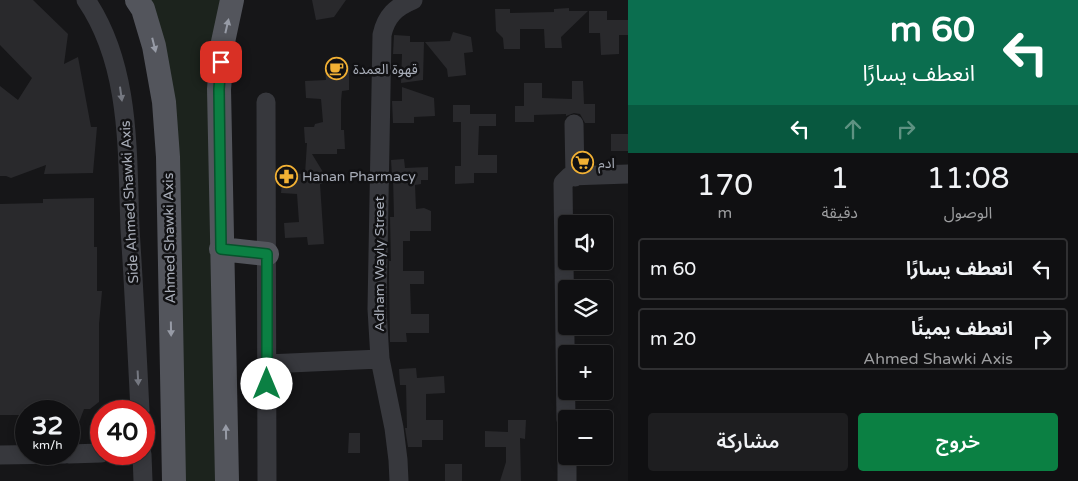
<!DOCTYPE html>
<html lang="ar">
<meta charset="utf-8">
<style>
body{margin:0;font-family:"Varela Round","Noto Sans Arabic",sans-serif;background:#1e1e20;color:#f1f3f6;direction:rtl;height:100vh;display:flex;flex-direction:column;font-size:19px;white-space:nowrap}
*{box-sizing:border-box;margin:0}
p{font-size:16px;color:#9c9d9f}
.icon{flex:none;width:28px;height:28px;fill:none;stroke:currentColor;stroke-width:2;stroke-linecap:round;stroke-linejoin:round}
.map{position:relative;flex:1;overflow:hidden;direction:ltr}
.drawer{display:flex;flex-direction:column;background:#101012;width:450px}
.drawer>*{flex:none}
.banner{background:#0b6e4f;color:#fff;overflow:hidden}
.controls{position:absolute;left:558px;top:215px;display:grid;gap:10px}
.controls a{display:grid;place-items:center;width:55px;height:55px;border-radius:5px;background:#101012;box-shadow:0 2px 8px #0003,0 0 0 1px #303032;font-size:25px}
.speed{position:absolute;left:15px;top:400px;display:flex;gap:10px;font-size:25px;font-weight:700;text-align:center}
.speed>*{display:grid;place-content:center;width:65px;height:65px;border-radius:50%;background:#101012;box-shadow:0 2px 8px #0003,0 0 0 1px #303032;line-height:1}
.speed small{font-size:12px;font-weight:400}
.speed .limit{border:8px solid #d22;background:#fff;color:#111}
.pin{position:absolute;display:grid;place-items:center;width:42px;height:42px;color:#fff;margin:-21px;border-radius:10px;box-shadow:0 2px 8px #0006}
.me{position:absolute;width:55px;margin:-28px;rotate:0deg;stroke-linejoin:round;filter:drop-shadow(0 0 4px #0008)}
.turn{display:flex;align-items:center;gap:18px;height:105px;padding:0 20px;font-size:22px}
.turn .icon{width:65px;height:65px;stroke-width:2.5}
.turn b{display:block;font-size:35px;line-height:42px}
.lanes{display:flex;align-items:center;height:48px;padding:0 20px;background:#0003;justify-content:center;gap:25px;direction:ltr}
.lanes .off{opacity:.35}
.eta{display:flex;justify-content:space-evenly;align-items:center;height:85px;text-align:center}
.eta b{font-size:30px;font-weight:600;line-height:35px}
.cta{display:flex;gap:10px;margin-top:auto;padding:10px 20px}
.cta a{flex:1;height:58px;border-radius:5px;background:#0b8043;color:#fff;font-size:20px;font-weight:600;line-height:58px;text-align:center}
.cta a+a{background:#1e1e20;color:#f1f3f6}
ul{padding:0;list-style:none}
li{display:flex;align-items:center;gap:15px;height:62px;margin:0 10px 8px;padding:0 10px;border:2px solid #303032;border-radius:5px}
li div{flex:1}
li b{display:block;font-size:19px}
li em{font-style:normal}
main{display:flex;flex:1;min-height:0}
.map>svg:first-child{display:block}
</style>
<main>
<section class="drawer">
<div class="banner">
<div class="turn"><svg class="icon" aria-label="left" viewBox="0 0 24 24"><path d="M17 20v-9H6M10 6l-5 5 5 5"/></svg><div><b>60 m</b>انعطف يسارًا</div></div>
<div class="lanes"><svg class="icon" aria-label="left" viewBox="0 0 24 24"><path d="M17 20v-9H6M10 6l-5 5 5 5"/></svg><svg class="icon off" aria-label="ahead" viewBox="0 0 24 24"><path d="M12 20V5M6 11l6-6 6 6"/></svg><svg class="icon off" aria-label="right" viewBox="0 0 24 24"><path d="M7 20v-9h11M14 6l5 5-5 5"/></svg></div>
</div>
<div class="eta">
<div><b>11:08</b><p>الوصول</p></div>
<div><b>1</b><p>دقيقة</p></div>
<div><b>170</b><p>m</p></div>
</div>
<ul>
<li><svg class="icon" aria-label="left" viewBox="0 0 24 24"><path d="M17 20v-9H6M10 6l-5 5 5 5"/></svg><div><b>انعطف يسارًا</b></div><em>60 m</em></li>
<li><svg class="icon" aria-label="right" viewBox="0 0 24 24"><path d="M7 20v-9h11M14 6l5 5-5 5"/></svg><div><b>انعطف يمينًا</b><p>Ahmed Shawki Axis</p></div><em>20 m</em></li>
</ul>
<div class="cta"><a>خروج</a><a>مشاركة</a></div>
</section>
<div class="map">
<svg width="628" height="481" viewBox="0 0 628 481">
<rect width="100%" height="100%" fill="#161618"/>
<path fill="#1c231d" d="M137,0H232L227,26V481H174L168,157Z"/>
<path fill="#29292c" d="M0,0H33L68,34L64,64L78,57L91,127H97L93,173L44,174L46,165L11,178L6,176H0V86L18,100L32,78L0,45Z
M312,0H346L334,17L316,20Z
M569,8V11H588L561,37L562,48H545L544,29H520V49H504L503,38L496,31L495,9H510V13L554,12V9Z
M589,11H607V20H628V35H619V54L601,55L600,33H589Z
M453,32L471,37L473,52L464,53L466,75L448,77L447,69L425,42L450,41Z
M394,35L410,36V42H424L423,80L401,83L402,54H393Z
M325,66H349V90L342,91L341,101V130H344L345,149H337V154H312L323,172L324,183L320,184L324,244L308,245L307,237L285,238L284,223L299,222L297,194L281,193L283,173L305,174L307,143H305L304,127H314L315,124L323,122L321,99L306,98L305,81L326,80Z
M572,81H583L584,104H595V123H585L580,114L574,113L566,116V114L534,115V122H515V106H524V83H542V98L572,99Z
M402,87L434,98L435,116L414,117V123H393L392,101H402Z
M453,105H470V114H496V126H479L478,155H497V173H474V183L455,184V166H461V122H453Z
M611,134H628V151H611Z
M404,159L405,168L428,167V180H421V184L415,185L416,209L424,208L431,211V231H410V241H403V271H424V284H410L411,314H429V333H406L407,342H390L389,280V261H391L390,217H394L393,176H392L391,160Z
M94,198V247H97V291H102L99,324V402L90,409H84L78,425L69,426V411H26V415H0V204L43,203V199Z
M416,368L417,378L444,376L445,393L426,394V420H443V440H422V447H408L405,428H407L406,385H400L399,369Z
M508,420H526L525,439L520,438L521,481H500L506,462V447H485V431L508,432Z
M349,433H360V453H348Z
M445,464H462V481H445Z"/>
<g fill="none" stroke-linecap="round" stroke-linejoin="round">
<path stroke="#37383d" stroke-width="19" d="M86,0C131,66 127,152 130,229C134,289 137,350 140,411
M266,102L267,481
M574,124L575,177
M267,364L380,359
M566,420L563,183L570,176L628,174
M69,454L101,453
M142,454L143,481
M0,455L65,454
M567,456V481
M399,481L398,460L394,428L380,359L377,309L382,35C386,16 396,7 413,0"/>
<path stroke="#53555c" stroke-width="24" d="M137,0L143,9L154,46L164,102L168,157L174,481
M221,249L267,254
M227,481L219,89L223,42L232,0"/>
</g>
<defs><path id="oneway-solid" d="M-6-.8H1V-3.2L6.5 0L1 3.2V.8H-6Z" transform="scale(1.25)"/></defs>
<g fill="#979ba6">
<use href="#oneway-solid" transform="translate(227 26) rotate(-77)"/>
<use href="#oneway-solid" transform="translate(154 45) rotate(76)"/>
<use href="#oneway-solid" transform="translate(171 329) rotate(89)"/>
<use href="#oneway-solid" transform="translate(226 432) rotate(-91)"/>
</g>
<g fill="#757881">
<use href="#oneway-solid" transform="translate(121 94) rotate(82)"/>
<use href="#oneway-solid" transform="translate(138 378) rotate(87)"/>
</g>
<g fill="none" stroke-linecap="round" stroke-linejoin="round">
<defs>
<path id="route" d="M221,62L219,89L221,249L267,254V384"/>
</defs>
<use href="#route" stroke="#07532c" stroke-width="12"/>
<use href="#route" stroke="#0b8043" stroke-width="9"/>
</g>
<defs>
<symbol id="cafe-ring" viewBox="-11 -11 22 22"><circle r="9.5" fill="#111113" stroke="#f2b134" stroke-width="1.5"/><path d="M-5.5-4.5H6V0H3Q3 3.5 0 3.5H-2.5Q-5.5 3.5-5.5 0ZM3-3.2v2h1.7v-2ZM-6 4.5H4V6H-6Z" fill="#f2b134"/></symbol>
<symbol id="supermarket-ring" viewBox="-11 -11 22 22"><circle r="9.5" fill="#111113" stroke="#f2b134" stroke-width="1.5"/><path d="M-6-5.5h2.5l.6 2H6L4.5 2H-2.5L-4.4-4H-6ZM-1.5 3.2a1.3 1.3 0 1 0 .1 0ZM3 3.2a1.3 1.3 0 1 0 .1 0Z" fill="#f2b134"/></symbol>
<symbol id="pharmacy-ring" viewBox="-11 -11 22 22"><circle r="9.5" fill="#111113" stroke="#f2b134" stroke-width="1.5"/><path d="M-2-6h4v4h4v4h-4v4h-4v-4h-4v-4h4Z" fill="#f2b134"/></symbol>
</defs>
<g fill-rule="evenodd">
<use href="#cafe-ring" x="324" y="56" width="25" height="25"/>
<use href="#supermarket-ring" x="570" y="150" width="25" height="25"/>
<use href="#pharmacy-ring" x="274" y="164" width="25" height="25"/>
</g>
<g text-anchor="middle" stroke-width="5" stroke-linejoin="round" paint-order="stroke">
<g font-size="14" fill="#a8adb8" stroke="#111113" text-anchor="start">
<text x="353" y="74">قهوة العمدة</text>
<text x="598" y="168">ادم</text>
<text x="302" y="181">Hanan Pharmacy</text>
</g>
<g font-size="14" fill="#a8adb8" stroke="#111113">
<text transform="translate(129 202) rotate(-93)" y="5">Side Ahmed Shawki Axis</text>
<text transform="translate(169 238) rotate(-91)" y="5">Ahmed Shawki Axis</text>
<text transform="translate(379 264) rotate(-90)" y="5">Adham Wayly Street</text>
</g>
</g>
</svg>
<div class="controls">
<a><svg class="icon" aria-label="sound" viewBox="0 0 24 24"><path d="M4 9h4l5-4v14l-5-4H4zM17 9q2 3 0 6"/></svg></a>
<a><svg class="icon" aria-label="layers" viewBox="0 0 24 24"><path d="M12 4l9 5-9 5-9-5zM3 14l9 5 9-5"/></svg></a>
<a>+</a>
<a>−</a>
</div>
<div class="speed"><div>32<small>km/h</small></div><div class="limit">40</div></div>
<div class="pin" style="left:221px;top:62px;background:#d93025"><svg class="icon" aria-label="arrive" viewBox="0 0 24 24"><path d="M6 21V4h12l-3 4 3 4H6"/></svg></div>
<svg class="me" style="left:267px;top:384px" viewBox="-20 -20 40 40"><circle r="19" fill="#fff"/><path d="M0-13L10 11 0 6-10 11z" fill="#0b8043"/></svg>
</div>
</main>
